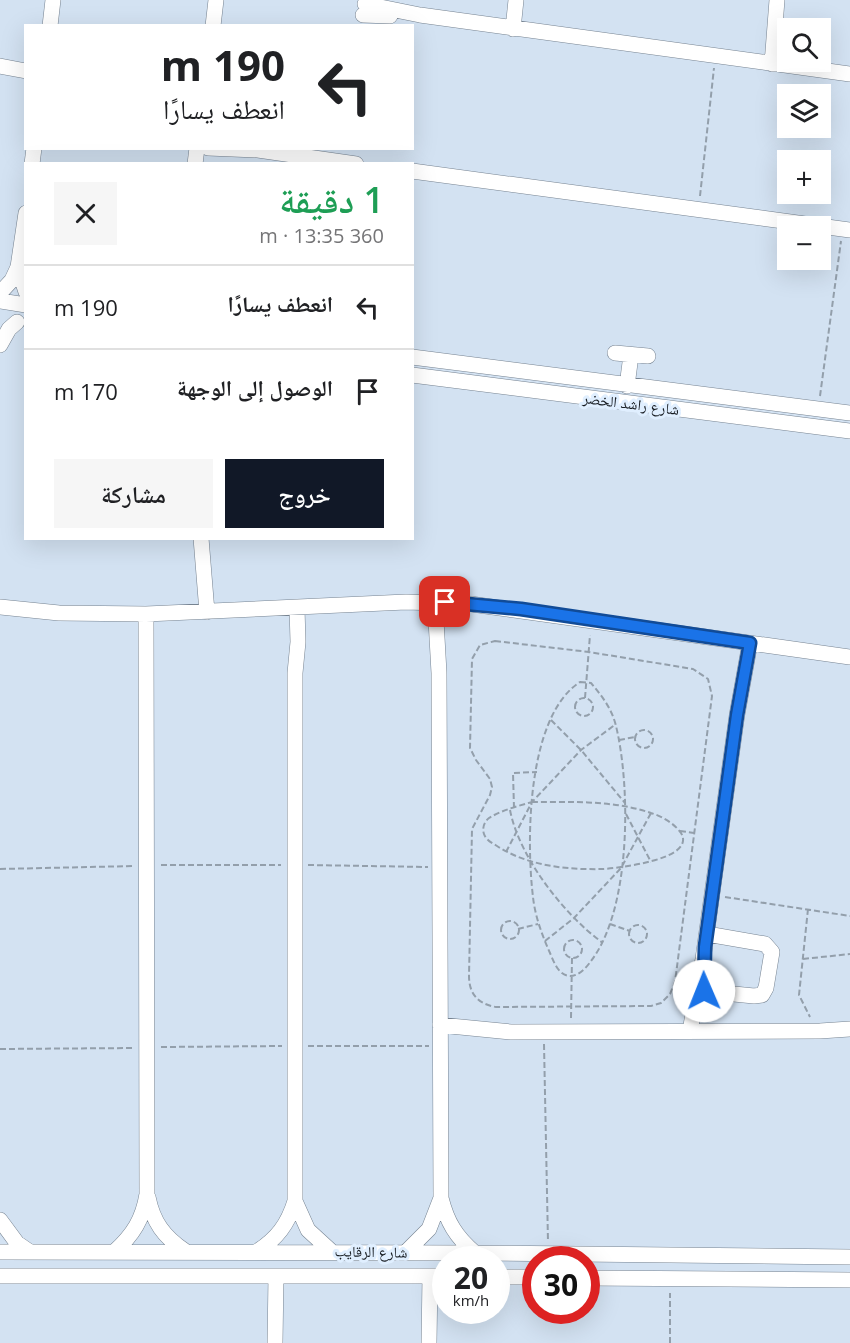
<!DOCTYPE html>
<html lang="ar">
<meta charset="utf-8">
<style>
body{margin:0;font-family:"Open Sans","Noto Naskh Arabic",sans-serif;background:#f6f6f6;color:#202124;direction:rtl;height:100vh;display:flex;flex-direction:column;font-size:22px;white-space:nowrap}
*{box-sizing:border-box;margin:0}
p{font-size:20px;color:#757577}
.icon{flex:none;width:33px;height:33px;fill:none;stroke:currentColor;stroke-width:2;stroke-linecap:round;stroke-linejoin:round}
.map{position:relative;flex:1;overflow:hidden;direction:ltr}
.side{position:absolute;left:24px;top:162px;width:390px;height:378px;display:flex;flex-direction:column;background:#fff;border-radius:0px;box-shadow:0 6px 24px #0002;direction:rtl}
.side>*{flex:none}
.top-card{position:absolute;left:24px;top:24px;width:390px;height:126px;border-radius:0px;box-shadow:0 6px 24px #0002;direction:rtl;background:#fff;color:#202124;overflow:hidden}
.controls{position:absolute;left:777px;top:18px;display:grid;gap:12px}
.controls a{display:grid;place-items:center;width:54px;height:54px;border-radius:0px;background:#fff;box-shadow:0 6px 24px #0002;font-size:30px}
.speed{position:absolute;left:432px;top:1246px;display:flex;gap:12px;font-size:30px;font-weight:700;text-align:center}
.speed>*{display:grid;place-content:center;width:78px;height:78px;border-radius:50%;background:#fff;box-shadow:0 6px 24px #0002;line-height:1}
.speed small{font-size:15px;font-weight:400}
.speed .limit{border:9px solid #d22;background:#fff;color:#111}
.pin{position:absolute;display:grid;place-items:center;width:51px;height:51px;color:#fff;margin:-26px;border-radius:12px;box-shadow:0 3px 9px #0006}
.me{position:absolute;width:66px;margin:-33px;rotate:359deg;stroke-linejoin:round;filter:drop-shadow(0 0 4px #0008)}
.turn{display:flex;align-items:center;gap:21px;height:126px;padding:0 30px;font-size:27px}
.turn .icon{width:78px;height:78px;stroke-width:2.5}
.turn b{display:block;font-size:42px;line-height:51px}
.round{display:grid;place-items:center;flex:none;width:63px;height:63px;border-radius:0px;background:#f6f6f6}
.head{display:flex;align-items:center;justify-content:space-between;height:102px;padding:0 30px}
h1{font-size:36px;font-weight:600;line-height:45px;color:#1e9e55}
.action{display:flex;gap:12px;margin-top:auto;padding:12px 30px}
.action a{flex:1;height:69px;border-radius:0px;background:#111827;color:#fff;font-size:24px;font-weight:600;line-height:69px;text-align:center}
.action a+a{background:#f6f6f6;color:#202124}
ul{padding:0;list-style:none}
li{display:flex;align-items:center;gap:18px;height:84px;padding:0 30px;border-top:2px solid #e0e0e0}
li div{flex:1}
li b{display:block;font-size:22px}
li em{font-style:normal}
.map>svg:first-child{display:block}
</style>
<div class="map">
<svg width="850" height="1343" viewBox="0 0 850 1343">
<rect width="100%" height="100%" fill="#d3e2f2"/>
<g fill="none" stroke-linecap="round" stroke-linejoin="round">
<defs>
<path id="minor" d="M365,4L420,15L850,74
M363,15L390,16
M50,26L53,0
M213,26L216,0
M513,29L516,0
M772,64L777,0
M0,66L26,71
M208,148L258,150L356,164
M32,164L34,148
M195,164L197,148
M412,171L850,230
M26,213L18,267L26,292
M0,293L12,280L18,267
M0,301L26,305
M0,345L9,329L17,322
M615,353L648,356
M412,357L850,413
M412,375L850,431
M627,386L631,355
M201,538L207,612
M435,602L439,673L441,1198C447,1222 456,1237 475,1253
M0,607L59,613L146,614L406,602L471,604L850,657
M297,608L298,642L295,673V1201L308,1230L332,1252
M704,991L754,996L762,995L766,988L772,952L765,944L707,934
M440,1025L511,1032L820,1031L850,1029
M690,1031L703,959L737,715L750,643
M148,1197C153,1222 164,1237 185,1251
M0,1220L17,1243L30,1252
M0,1252L475,1253L850,1257
M114,1252C133,1235 143,1219 147,1194L146,614
M256,1252C277,1239 288,1224 295,1201
M405,1253L429,1229L441,1198
M0,1276H446
M496,1277H536
M586,1278L850,1280
M275,1343L276,1276
M429,1343L430,1276"/>
</defs>
<use href="#minor" stroke="#768391" stroke-width="16"/>
<path stroke="#939fab" stroke-width="2" stroke-dasharray="6 3" stroke-linecap="butt" d="M700,196L714,68
M820,396L841,241
M495,641L589,652L693,669L708,679L712,696L675,982L670,994L661,1003L651,1006L496,1007C478,1004 469,994 469,976L472,829L490,795L492,787L490,779L476,760L470,748L472,659L480,645Z
M580,682L591,683C602,696 612,709 616,726C631,788 631,909 591,961C586,968 579,976 570,976C558,975 554,962 550,953C542,935 535,916 533,897C526,840 527,716 580,682Z
M585,698L590,635
M575 707a9 9 0 1 1 18 0a9 9 0 1 1-18 0Z
M551,720L581,750L625,803
M635 739a9 9 0 1 1 18 0a9 9 0 1 1-18 0Z
M619,740L635,737
M532,802C571,802 613,800 651,813C661,816 674,823 681,833C697,860 616,868 603,869C567,870 528,866 497,846C492,843 486,840 484,834C482,828 484,822 489,818C502,810 518,806 532,802Z
M514,808L513,773L537,772
M510,810C519,857 564,915 603,943
M626,814L651,862
M680,831L694,833
M506,852L532,802L581,750L616,724
M161,865H281
M308,865L428,867
M0,869L134,866
M725,897L850,916
M808,909L799,995L810,1017
M501 930a9 9 0 1 1 18 0a9 9 0 1 1-18 0Z
M610,924L630,931
M629 934a9 9 0 1 1 18 0a9 9 0 1 1-18 0Z
M518,929L538,924
M564 949a9 9 0 1 1 18 0a9 9 0 1 1-18 0Z
M545,941L574,918L621,868L651,813
M803,959L850,954
M571,1018L572,958
M544,1044L548,1242
M308,1046H429
M161,1047L282,1046
M0,1049L135,1048
M670,1343V1293"/>
<use href="#minor" stroke="#fff" stroke-width="15"/>
</g>
<g fill="none" stroke-linecap="round" stroke-linejoin="round">
<defs>
<path id="route" d="M445,602L521,609L750,643L737,715L705,947L704,991"/>
</defs>
<use href="#route" stroke="#114b97" stroke-width="15"/>
<use href="#route" stroke="#1a73e8" stroke-width="10"/>
</g>
<g text-anchor="middle" stroke-width="6" stroke-linejoin="round" paint-order="stroke">
<g font-size="15" fill="#171c22" stroke="#e0efff">
<text transform="translate(631 404) rotate(7)" y="5">شارع راشد الخضر</text>
<text transform="translate(371 1252) rotate(1)" y="5">شارع الرقايب</text>
</g>
</g>
</svg>
<div class="controls">
<a><svg class="icon" aria-label="search" viewBox="0 0 24 24"><circle cx="10" cy="10" r="6"/><path d="M15 15l6 6"/></svg></a>
<a><svg class="icon" aria-label="layers" viewBox="0 0 24 24"><path d="M12 4l9 5-9 5-9-5zM3 14l9 5 9-5"/></svg></a>
<a>+</a>
<a>−</a>
</div>
<div class="speed"><div>20<small>km/h</small></div><div class="limit">30</div></div>
<div class="pin" style="left:445px;top:602px;background:#d93025"><svg class="icon" aria-label="arrive" viewBox="0 0 24 24"><path d="M6 21V4h12l-3 4 3 4H6"/></svg></div>
<svg class="me" style="left:704px;top:991px" viewBox="-20 -20 40 40"><circle r="19" fill="#fff"/><path d="M0-13L10 11 0 6-10 11z" fill="#1a73e8"/></svg>
<div class="top-card">
<div class="turn"><svg class="icon" aria-label="left" viewBox="0 0 24 24"><path d="M17 20v-9H6M10 6l-5 5 5 5"/></svg><div><b>190 m</b>انعطف يسارًا</div></div>
</div>
<section class="side">
<div class="head"><div><h1>1 دقيقة</h1><p>360 m · 13:35</p></div><a class="round"><svg class="icon" aria-label="close" viewBox="0 0 24 24"><path d="M6 6l12 12M18 6L6 18"/></svg></a></div>
<ul>
<li><svg class="icon" aria-label="left" viewBox="0 0 24 24"><path d="M17 20v-9H6M10 6l-5 5 5 5"/></svg><div><b>انعطف يسارًا</b></div><em>190 m</em></li>
<li><svg class="icon" aria-label="arrive" viewBox="0 0 24 24"><path d="M6 21V4h12l-3 4 3 4H6"/></svg><div><b>الوصول إلى الوجهة</b></div><em>170 m</em></li>
</ul>
<div class="action"><a>خروج</a><a>مشاركة</a></div>
</section>
</div>
